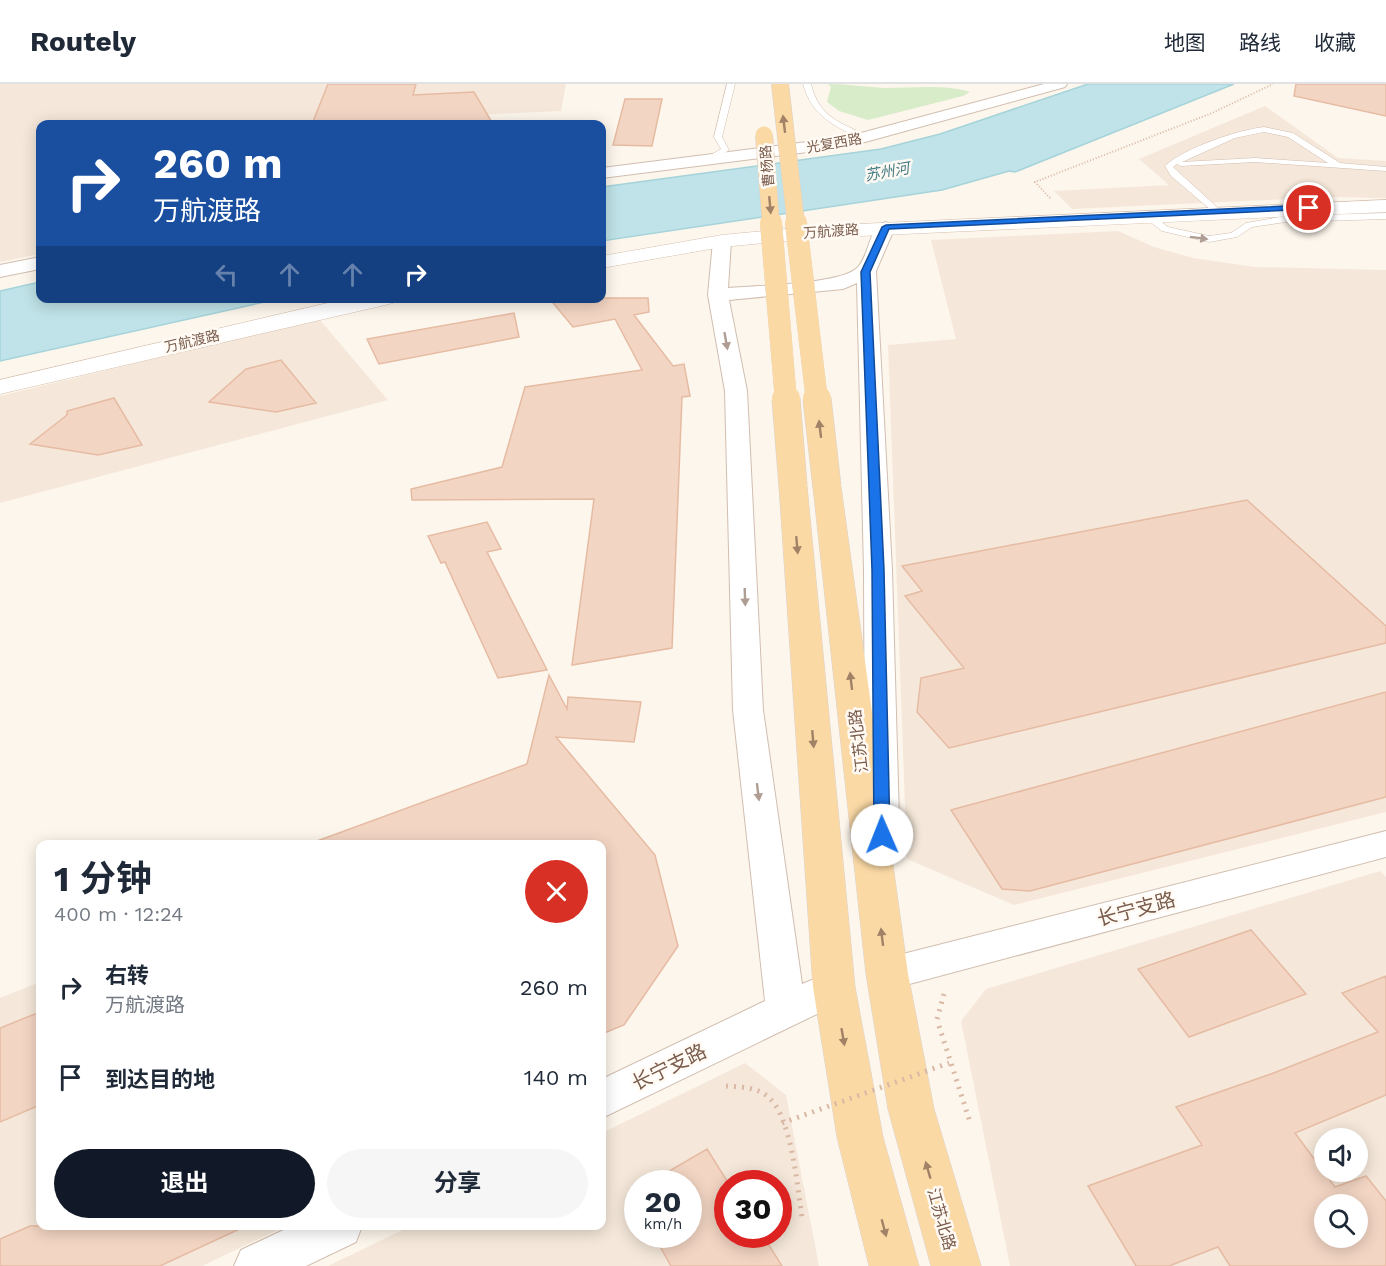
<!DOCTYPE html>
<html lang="zh">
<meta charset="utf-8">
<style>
body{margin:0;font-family:"Work Sans","Noto Sans SC",sans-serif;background:#f6f6f7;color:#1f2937;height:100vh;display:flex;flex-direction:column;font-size:22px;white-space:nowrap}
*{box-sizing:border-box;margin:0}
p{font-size:20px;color:#747a83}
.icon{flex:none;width:33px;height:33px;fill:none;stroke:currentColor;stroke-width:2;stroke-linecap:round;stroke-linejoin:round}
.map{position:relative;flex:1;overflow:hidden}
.sheet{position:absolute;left:36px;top:756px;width:570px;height:390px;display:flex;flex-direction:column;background:#fff;border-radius:12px;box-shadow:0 3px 15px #0003}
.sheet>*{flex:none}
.banner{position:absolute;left:36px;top:36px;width:570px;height:183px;border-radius:12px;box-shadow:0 3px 15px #0003;background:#1a4fa0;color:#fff;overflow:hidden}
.controls{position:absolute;left:1314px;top:1044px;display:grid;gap:12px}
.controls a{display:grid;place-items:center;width:54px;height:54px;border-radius:50%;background:#fff;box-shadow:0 3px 15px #0003;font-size:30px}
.speed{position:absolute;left:624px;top:1086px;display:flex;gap:12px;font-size:30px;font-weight:700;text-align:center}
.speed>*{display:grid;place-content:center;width:78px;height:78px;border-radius:50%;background:#fff;box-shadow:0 3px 15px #0003;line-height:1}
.speed small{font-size:15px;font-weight:400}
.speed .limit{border:9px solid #d22;background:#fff;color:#111}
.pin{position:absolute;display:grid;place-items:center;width:51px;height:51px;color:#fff;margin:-26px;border:3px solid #fff;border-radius:50%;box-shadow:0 2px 6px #0007}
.me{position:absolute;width:66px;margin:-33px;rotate:359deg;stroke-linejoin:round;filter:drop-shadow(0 0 4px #0008)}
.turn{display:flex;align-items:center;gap:21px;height:126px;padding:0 18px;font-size:27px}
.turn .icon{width:78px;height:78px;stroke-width:2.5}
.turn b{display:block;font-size:42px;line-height:51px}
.lanes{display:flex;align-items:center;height:57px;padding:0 18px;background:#0003;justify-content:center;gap:30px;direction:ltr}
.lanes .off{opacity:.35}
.round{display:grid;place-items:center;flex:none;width:63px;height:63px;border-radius:32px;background:#f6f6f7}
.summary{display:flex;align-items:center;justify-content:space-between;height:102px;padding:0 18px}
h1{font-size:36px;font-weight:700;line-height:45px}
.button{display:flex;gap:12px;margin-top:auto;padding:12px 18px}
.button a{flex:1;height:69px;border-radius:36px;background:#111827;color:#fff;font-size:24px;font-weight:700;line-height:69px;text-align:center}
.button a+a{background:#f6f6f7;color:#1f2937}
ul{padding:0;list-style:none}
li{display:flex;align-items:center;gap:18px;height:90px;padding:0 18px}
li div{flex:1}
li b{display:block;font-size:22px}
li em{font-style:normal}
header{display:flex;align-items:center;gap:36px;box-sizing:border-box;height:84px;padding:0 30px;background:#fff;border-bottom:2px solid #e0e1e3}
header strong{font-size:28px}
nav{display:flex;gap:33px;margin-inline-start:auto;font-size:21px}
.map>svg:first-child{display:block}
</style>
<header>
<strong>Routely</strong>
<nav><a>地图</a><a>路线</a><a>收藏</a></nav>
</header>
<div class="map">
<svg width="1386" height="1182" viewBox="0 0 1386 1182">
<rect width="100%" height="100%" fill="#fdf6ec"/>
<path fill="#f5e8da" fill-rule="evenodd" d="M0,0H566L561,27L430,33L429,40H40V170L0,178Z
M1265,22L1338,74L1386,77V114L1331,113L1072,125L1054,107L1169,101L1139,75Z
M1118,147L1154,163L1193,174L1255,183L1386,186V728L1014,821L907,775L888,261L956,255L931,156Z
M319,235L388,316L0,419V312Z
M1380,787L1386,793V1182H1010L961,937L986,905ZM1324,1054H1358V1088H1324ZM1324,1120H1358V1154H1324Z
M40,898V1142H286L202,1182H0V914Z
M745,979L786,1011L819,1182H328L411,1142H602V1049ZM638,1100H688V1150H638ZM728,1100H778V1150H728Z"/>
<path fill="#d8ecc9" d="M828,0C848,0 866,3 885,4C911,4 947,0 970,8L963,12L868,36L839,27L827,18L831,3Z"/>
<path fill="#bfe3e8" stroke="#a5d3da" stroke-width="1.5" d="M1088,0H1234L1015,88L1009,87L942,106L602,157V103L881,65L940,50Z
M40,198V214L278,215L0,277V207Z"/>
<path fill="#f3d5c3" stroke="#e6bba3" stroke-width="1.5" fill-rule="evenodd" d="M328,0H416L413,11L474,8L493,40H312Z
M1296,0H1386V32L1294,12Z
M625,15H662L652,62L613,61Z
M549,214H648L649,228L634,231L673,282L684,280L690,312L682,313L672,564L572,581L594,415L412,416L411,405L502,383L525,303L642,286L615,235L573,243Z
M514,229L519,253L379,280L367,255Z
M281,276L316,319L276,328L209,318L246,285Z
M114,314L142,361L98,371L30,360L67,331V327Z
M1247,416L1386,542V559L949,664L917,628L921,594L964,584L905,512L922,507L902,482Z
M487,438L501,465L487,468L547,586L498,594L445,478L441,479L428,452Z
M549,591L567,625L568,613L641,618L634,658L556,653L655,771L678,862L624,941L602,950V760H318L317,757L527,680Z
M1386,608V713L1030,807L1002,805L951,726Z
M1251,846L1306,910L1189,953L1138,885Z
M1386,892V1011L1295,1049L1335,1103L1366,1092L1386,1117V1182H1230L1218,1163L1169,1182H1136L1088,1102L1202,1061L1176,1023L1271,990L1378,948L1342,909ZM1324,1120H1358V1154H1324Z
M40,928V1021L0,1038V944Z
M707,1065L729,1100L728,1150H762L782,1182H671L653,1150H688V1100H647Z
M30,1142H246L160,1182H0V1155Z"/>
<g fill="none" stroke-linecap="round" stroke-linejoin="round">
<defs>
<path id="lane" d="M727,0H735L722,53L729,66L708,80H702V76L721,65L714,53Z
M803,0H811C819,33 840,39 869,52V56H863C835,42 812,33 803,0Z
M1264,43L1293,49L1340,79L1386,83V87L1255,78L1181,82L1177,80L1173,83L1220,126L1221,128L1217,131L1171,92L1165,82C1184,64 1238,46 1264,43ZM1264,48L1288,53L1328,79L1255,74L1182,78L1235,54Z
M1144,129H1150L1168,143L1209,152L1231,149L1246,139L1286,132L1386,129V135L1286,138L1252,143L1237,153L1209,158L1162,147L1144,133Z"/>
<path id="street" d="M1044,0H1067L1065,3L847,63L602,94V84L846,53Z
M886,138L895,143L876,187L892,486L899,736L894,745L882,749L870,745L865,736L864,486L857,199L843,205L729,216L747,307L763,626L802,900L834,887L848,891L853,903L848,915L602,1034V995L765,917L733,626L725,307L708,211L713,157L722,152L731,157L728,204C755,202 841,200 857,184C870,172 868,142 886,138Z
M40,173V185L0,193V181Z
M1386,747V773L887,906L874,901L868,890L874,879L887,874Z
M292,1142H362L356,1158L306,1182H234L241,1166Z"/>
<path id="secondary" d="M1386,116V128L816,154L722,163L602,184V172L722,151L816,142Z
M349,214H396L393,219L385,221L0,310V296Z"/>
<path id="primary" d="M793,394L803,396L807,402L855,903L883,1053L919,1182H869L837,1053L813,903L779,402L783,396Z
M827,395L837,397L841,403L908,890L934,1025L981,1182H931L888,1025L866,890L813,403L817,397Z"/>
</defs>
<use href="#lane" stroke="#d1beb0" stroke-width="1"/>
<use href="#street" stroke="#d1beb0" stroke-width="2"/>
<use href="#secondary" stroke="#d6c0b0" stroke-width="1"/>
<use href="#primary" stroke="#dad1cd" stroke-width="1"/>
<path stroke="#d9b8a5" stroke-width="2" stroke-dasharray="1 2" stroke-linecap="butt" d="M1050,114L1035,98L1212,29L1273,0"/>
<path stroke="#d9b8a5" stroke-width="5" stroke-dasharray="2 6" stroke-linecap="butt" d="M937,935L944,910
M939,942L971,1041
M726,1002C740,1003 756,1003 767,1012C792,1031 797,1103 802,1133"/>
<use href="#lane" fill="#fff" fill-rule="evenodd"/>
<use href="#street" fill="#fff" fill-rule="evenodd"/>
<use href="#secondary" fill="#fff" fill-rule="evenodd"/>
<use href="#primary" fill="#fbd9a5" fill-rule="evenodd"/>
<defs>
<path id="primary-bridge-far2" d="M780,0L796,140
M764,51L771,140"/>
<path id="primary-bridge-far1" d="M771,139L786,317
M796,139L817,317"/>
<path id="primary-bridge" d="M786,315L793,402
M817,315L827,403"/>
</defs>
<use href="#primary-bridge-far2" stroke="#dad1cd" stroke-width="18" stroke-linecap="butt"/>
<use href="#primary-bridge-far1" stroke="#dad1cd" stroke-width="22" stroke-linecap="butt"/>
<use href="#primary-bridge" stroke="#dad1cd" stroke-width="29" stroke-linecap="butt"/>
<path stroke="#d9b8a5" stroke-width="5" stroke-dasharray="2 6" stroke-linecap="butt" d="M782,1039L949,979"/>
<use href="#primary-bridge-far2" stroke="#fbd9a5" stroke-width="17"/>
<use href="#primary-bridge-far1" stroke="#fbd9a5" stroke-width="22"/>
<use href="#primary-bridge" stroke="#fbd9a5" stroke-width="28"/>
</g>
<defs><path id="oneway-solid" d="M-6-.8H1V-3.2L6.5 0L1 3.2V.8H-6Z" transform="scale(1.5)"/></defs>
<g fill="#a18267">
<use href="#oneway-solid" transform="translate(784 40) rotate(-97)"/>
<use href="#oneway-solid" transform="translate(770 121) rotate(85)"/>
<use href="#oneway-solid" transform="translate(820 345) rotate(-97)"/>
<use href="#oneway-solid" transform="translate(797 461) rotate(85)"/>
<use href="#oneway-solid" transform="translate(851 597) rotate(-97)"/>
<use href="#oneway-solid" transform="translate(813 655) rotate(85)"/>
<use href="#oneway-solid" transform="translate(882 853) rotate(-97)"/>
<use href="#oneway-solid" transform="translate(843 953) rotate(80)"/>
<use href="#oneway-solid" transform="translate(928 1086) rotate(-106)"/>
<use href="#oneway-solid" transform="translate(884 1144) rotate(75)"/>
</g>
<g fill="#af9d94">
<use href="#oneway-solid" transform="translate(1199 154) rotate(7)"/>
<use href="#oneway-solid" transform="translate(726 257) rotate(80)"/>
<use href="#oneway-solid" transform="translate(745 513) rotate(88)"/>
<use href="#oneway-solid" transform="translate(758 708) rotate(83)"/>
</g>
<path fill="#1a73e8" stroke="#114b97" stroke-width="1.5" d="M1309,121L1312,125L889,145L870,188L884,486L890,751L882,757L877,756L874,751L872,486L861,188L882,143L886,141Z"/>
<g text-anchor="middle" stroke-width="5" stroke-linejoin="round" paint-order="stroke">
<g font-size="14" fill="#7a5c4d" stroke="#fffaf3">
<text transform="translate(834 59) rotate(-10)" y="5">光复西路</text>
<text transform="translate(767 82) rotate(-95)" y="5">曹杨路</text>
<text transform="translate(831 147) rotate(-4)" y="5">万航渡路</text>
<text transform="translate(192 257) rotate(-13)" y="5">万航渡路</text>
</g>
<g font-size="15" font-style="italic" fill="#437c86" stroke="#fffaf3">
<text transform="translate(887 88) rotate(-10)" y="5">苏州河</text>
</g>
<g font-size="16" fill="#7a5c4d" stroke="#fffaf3">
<text transform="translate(858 657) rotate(-97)" y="6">江苏北路</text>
<text transform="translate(942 1135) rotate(74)" y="6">江苏北路</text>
</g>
<g font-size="20" fill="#7a5c4d" stroke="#fffaf3">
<text transform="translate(1136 825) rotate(-15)" y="7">长宁支路</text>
<text transform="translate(669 983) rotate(-26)" y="7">长宁支路</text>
</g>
</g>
</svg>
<div class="controls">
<a><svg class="icon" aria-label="sound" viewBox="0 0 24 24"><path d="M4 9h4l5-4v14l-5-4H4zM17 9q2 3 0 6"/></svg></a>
<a><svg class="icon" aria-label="search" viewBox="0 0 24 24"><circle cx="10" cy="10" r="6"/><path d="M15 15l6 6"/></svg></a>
</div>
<div class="speed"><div>20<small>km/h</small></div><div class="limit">30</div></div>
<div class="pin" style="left:1309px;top:124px;background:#d93025"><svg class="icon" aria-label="arrive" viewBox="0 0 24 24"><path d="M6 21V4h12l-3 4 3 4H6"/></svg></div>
<svg class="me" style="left:882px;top:751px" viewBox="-20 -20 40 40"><circle r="19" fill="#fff"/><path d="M0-13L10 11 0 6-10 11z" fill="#1a73e8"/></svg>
<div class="banner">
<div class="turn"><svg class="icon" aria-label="right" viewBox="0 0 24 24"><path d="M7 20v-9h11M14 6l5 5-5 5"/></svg><div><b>260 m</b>万航渡路</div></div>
<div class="lanes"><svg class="icon off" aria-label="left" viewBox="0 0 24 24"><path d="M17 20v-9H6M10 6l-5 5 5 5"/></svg><svg class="icon off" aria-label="ahead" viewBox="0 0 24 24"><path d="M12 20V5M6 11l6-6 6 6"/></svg><svg class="icon off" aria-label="ahead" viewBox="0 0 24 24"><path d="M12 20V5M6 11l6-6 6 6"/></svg><svg class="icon" aria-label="right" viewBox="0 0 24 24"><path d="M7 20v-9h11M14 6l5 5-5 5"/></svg></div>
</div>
<section class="sheet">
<div class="summary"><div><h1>1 分钟</h1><p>400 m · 12:24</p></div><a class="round" style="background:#d93025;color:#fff"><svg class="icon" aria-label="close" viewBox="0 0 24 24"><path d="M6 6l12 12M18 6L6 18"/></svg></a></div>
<ul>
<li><svg class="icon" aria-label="right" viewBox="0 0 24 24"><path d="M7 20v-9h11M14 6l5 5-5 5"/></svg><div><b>右转</b><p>万航渡路</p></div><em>260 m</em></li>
<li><svg class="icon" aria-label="arrive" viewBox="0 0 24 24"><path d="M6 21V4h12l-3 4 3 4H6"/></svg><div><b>到达目的地</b></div><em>140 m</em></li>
</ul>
<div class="button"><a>退出</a><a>分享</a></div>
</section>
</div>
